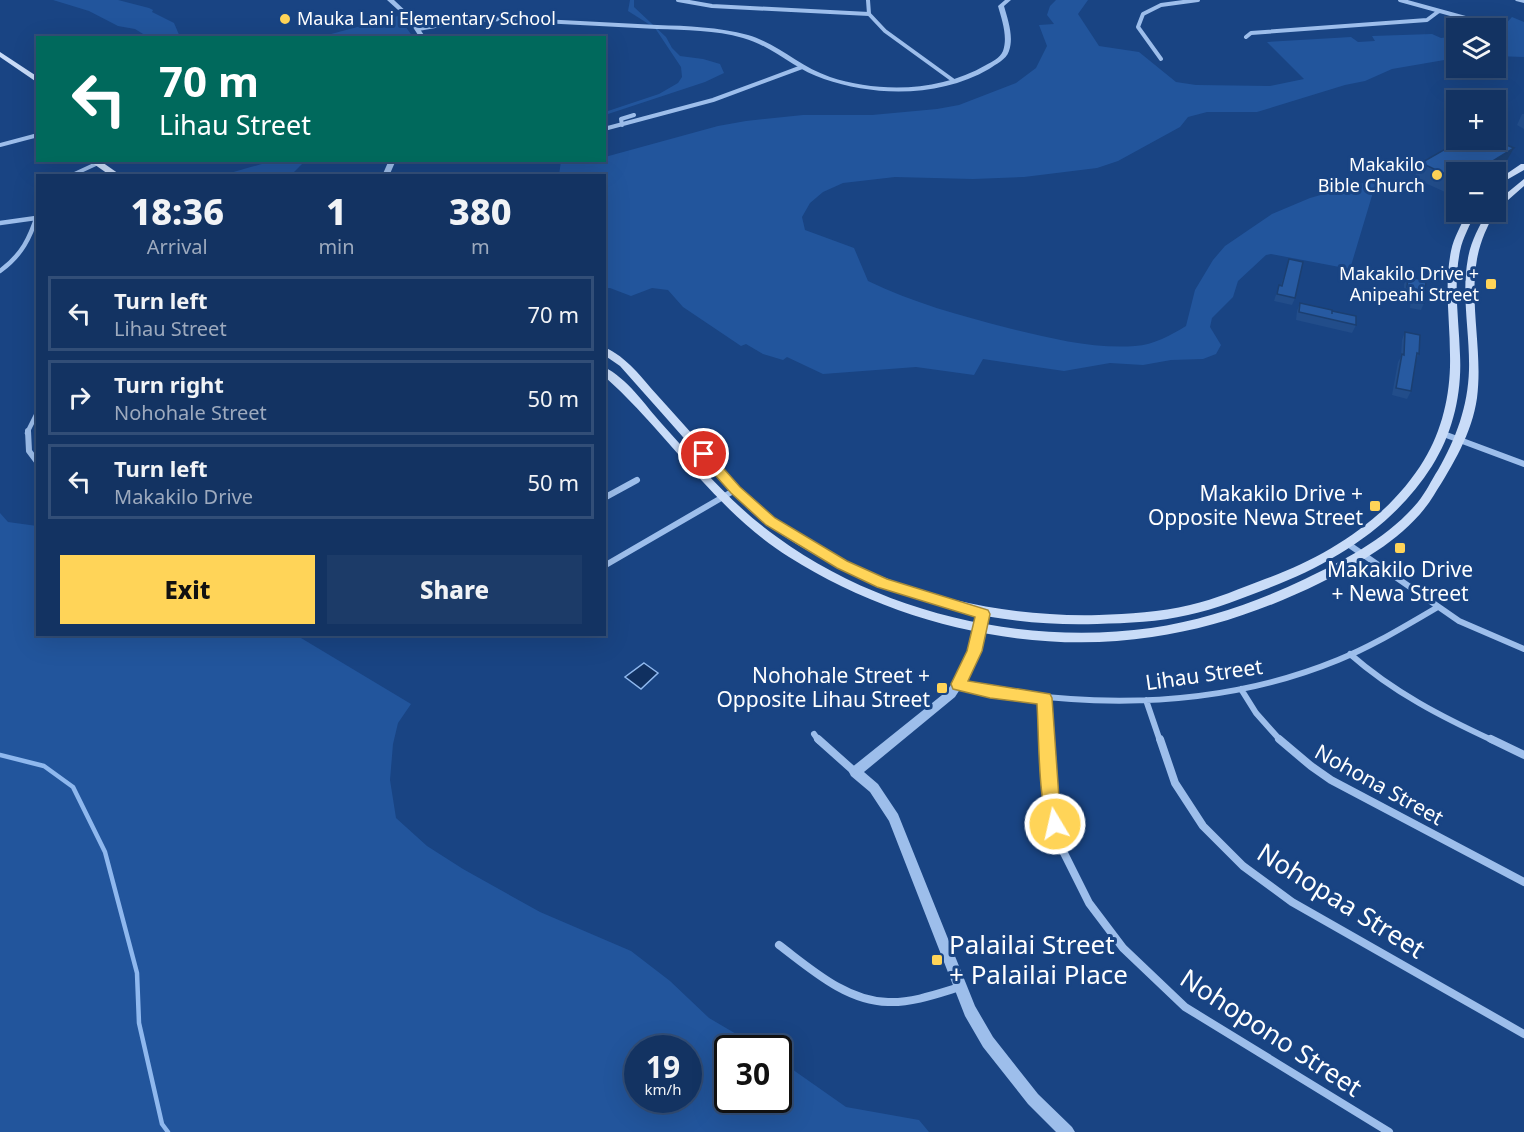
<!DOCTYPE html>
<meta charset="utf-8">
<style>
body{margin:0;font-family:"Noto Sans",sans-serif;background:#1c3b68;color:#f1f3f6;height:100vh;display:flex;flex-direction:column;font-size:22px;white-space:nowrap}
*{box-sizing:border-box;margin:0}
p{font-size:20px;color:#9daabe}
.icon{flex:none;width:33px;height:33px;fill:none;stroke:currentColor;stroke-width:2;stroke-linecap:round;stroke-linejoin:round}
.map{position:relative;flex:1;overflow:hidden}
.sheet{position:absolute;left:36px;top:174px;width:570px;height:462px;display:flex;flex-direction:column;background:#133362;border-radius:0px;box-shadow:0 6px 24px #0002,0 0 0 2px #324e77}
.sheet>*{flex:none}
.top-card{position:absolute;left:36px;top:36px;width:570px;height:126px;border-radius:0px;box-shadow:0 6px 24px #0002,0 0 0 2px #324e77;background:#00695c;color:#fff;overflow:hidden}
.tools{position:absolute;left:1446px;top:18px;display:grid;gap:12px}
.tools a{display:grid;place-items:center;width:60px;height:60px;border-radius:0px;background:#133362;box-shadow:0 6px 24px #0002,0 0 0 2px #324e77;font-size:30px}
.speed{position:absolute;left:624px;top:1035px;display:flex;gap:12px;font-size:30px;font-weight:700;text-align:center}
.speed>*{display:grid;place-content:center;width:78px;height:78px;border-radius:50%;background:#133362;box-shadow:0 6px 24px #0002,0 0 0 2px #324e77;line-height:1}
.speed small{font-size:15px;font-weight:400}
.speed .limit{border:3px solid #111;border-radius:9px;background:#fff;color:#111}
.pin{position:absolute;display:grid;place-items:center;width:51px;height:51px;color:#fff;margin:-26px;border:3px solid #fff;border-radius:50%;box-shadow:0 2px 6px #0007}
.me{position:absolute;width:66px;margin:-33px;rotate:351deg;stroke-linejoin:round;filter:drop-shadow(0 0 4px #0008)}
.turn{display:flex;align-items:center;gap:21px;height:126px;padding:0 24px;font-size:27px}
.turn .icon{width:78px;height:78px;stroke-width:2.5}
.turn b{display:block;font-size:42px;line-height:51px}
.eta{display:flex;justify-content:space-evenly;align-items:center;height:102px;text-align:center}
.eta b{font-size:36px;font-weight:800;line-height:42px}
.cta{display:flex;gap:12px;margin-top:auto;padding:12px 24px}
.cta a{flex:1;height:69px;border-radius:0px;background:#ffd458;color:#111;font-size:24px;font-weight:800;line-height:69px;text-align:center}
.cta a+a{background:#1c3b68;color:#f1f3f6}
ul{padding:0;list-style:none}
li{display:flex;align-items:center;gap:18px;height:75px;margin:0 12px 9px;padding:0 12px;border:3px solid #324e77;border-radius:0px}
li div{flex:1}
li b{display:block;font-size:22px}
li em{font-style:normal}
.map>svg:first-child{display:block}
</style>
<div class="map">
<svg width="1524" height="1132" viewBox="0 0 1524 1132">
<rect width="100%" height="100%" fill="#194483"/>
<path fill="#22559c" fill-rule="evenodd" d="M53,0H118L149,8L153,10L152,12L174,23L180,37H148L135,29L118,26L89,11Z
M630,0H634V7L666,37L672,48L680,56L703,59L720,64L724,73L705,82L605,115V112L659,94L678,83L682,77L681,67L655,28L628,11Z
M1056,0H1088L1078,14L1099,46L1139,52L1176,82L1196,85L1270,86L1304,79L1267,42L1351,37L1358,42L1375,41L1372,36L1432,34L1441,38L1456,36V58L1392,69L1365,81L1345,85L1257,112H1207L1188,117L1180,127L1118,161L1097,168L1024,177L973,179L895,177L843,183L823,192L810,203L802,217L805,230L854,248L868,281C913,303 959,315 1008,328C1049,338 1093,349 1135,346C1154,345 1171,335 1186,326L1195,290L1213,260L1225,246L1272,214L1310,198L1377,179L1350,269L1271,254L1266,255L1238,281L1233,297L1212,318L1210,327L1221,345L1216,354L1203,359L1171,360L1143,365L1110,363L1064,371L983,359L974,375L916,367L823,374L787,357L783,360L763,354L746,344L741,346L683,307L668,290L652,288L631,296L610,288H605L604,176L559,175L561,161C576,160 589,160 604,160L605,157L718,126L746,121L803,115H872L937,109L959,105L1016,83L1036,68L1047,46L1039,25L1054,24L1047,15L1050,6Z
M398,16L413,37H320Z
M1512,17L1524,22V57L1496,56V34Z
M272,161H305L291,175H223Z
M0,513L8,522L37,526L38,634L296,635L411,704L398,723L393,744L390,780L396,818L427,846L463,869L540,912L631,951L670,981L709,1018L760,1048H728V1100H778L779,1060L846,1107L919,1120L929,1132H0ZM638,1048H688V1100H638Z"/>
<path fill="#103060" stroke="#8fb8ee" stroke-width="1.5" d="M644,663L658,673L641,689L625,677Z"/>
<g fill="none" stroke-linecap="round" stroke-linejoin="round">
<path stroke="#8fb8ee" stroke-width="4.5" d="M0,755L44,766L73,787L105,852L137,973L139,1023L162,1124L168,1132"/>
<path stroke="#9dbeeb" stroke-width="4" d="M678,0L712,6L869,14
M868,0L869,14L885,31L954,81
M1400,0L1469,19
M418,29L464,21L502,19L657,27
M1246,37L1251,33L1427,20L1439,11
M1161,59L1138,27L1143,14L1161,5L1198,0
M622,125L621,119L634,115
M604,129L713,100L802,67
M0,145L38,135
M70,176L96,164"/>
<path stroke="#9dbeeb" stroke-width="4.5" d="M0,223L36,218
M0,271C22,255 30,238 38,213
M27,433L38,411"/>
<path stroke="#9dbeeb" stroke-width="6" d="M28,431L29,451L38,463
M1441,433L1524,464
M604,498L637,480
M1348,544L1459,621L1524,649
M604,566L735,490
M1350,654C1393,692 1442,717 1494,741
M958,684C1085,709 1216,710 1338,660C1373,646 1405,626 1438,607
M1241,689L1256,713L1281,741
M1044,698L1046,741
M1146,700L1160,741
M814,734L819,741"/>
<path stroke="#9dbeeb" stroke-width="8" d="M818,739L855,772
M1046,739L1053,810L1064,853L1089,903L1123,948L1185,1007L1389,1132
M1160,739L1175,783L1203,826L1243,866L1292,902L1524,1034
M1279,739L1311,766L1331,780L1524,882
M1491,739L1524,755
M779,945C811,969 846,1001 888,1002C912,1003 937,994 960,987"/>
<path fill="#9dbeeb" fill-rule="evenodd" d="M387,0H394L411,16L426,38H420L407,18Z
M1005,0H1011L1004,6C1008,20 1014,37 1009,51C1006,60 996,64 989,69C941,97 876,97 824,79C795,70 773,46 743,38C715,30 686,30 657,29L654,27L657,25C688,26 718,27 748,35C778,44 800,67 830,77C879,93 940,92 986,65C992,62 1000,58 1003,51C1008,37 1002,20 998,6Z
M1515,0H1524V3L1516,1Z
M389,160H396L389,176H382Z
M983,609L987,610L988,613L980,651L968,677L955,697L864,772L878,784L898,814L975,1006L993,1037L1038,1094L1072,1127L1075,1132H1056L1028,1104L983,1047L965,1016L889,821L870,792L851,776L849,772L851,768L947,691L959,672L968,651L978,613L979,610Z"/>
<path fill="#c9dcf8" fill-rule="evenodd" d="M0,52L38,77V83L0,57Z
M88,160H99L122,176H111Z
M1521,164H1524V170L1496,186V181Z
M1524,179V186L1499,208H1496V202Z
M1468,212H1476C1470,225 1463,237 1460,251C1453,286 1459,320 1460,355C1462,393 1453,433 1432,466C1395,525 1334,563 1269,588C1243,598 1216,609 1188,615C1159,622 1128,623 1097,624C980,628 867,593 770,527C743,508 722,482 701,458C675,427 647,397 620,366L604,355V347C627,357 642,378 658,396C674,414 691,432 707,451C729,475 749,501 776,519C872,586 983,618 1099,615C1129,614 1160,612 1190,605C1216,599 1241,588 1265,579C1327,557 1389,518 1424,460C1443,429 1451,391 1450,355C1450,320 1444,286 1451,251C1454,237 1461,225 1468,212Z
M1487,212H1495C1487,227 1480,242 1477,259C1469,305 1483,351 1477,398C1472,433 1453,465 1434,495C1409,536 1362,562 1320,583C1267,609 1210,629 1152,637C1029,656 893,623 789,557C714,510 669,434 604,376V367C627,378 645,405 662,424C698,464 733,506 777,537C881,613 1024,646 1151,628C1205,620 1257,602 1305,579C1345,560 1389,537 1418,502C1426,492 1431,481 1438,470C1456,439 1468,406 1469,370C1470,333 1461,295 1468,258C1471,241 1479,227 1487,212Z"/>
</g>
<path fill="#224d8a" d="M1522,114H1524V129L1517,125Z
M1470,151L1506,162L1490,172H1456V194L1454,196L1414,178L1421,163Z
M1289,259L1295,298L1292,305L1274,301L1279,285H1281Z
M1408,277L1424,303L1421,310L1410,308L1411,295L1404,294V284Z
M1300,303L1356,325L1352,333L1296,320L1297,311Z
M1405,332L1419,354L1416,359L1411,391L1407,399L1392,395L1398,362L1401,357L1402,340Z"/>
<path fill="#1b3f71" d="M1514,148L1506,162L1490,172H1475Z"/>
<path fill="#275aa1" stroke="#1b3f71" stroke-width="1.5" d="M1487,140H1494L1514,148L1475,172H1456V179L1421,163L1454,144L1470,151Z
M1289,259L1303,262L1295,298L1277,294L1279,285L1282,286Z
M1408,277L1426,280L1424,303L1414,301V288L1407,287Z
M1300,303L1332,310V314V311L1356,316V325L1299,312Z
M1405,332L1420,335L1419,354L1417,353L1411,391L1396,388L1402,354L1404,355Z"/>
<path fill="#ffd458" stroke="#a68a39" stroke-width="1.5" d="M704,450L708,451L740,487L775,518L847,561L887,579L988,610L990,614L982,651L968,681L1050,694L1052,698L1059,798L1064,824L1061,830L1055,832L1050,830C1038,804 1039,735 1037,704L990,698L953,689L951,684L967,651L975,617L877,587L837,568L766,525L731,493L699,457L697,454Z"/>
<g fill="#ffd458" stroke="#194483" stroke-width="2">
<circle cx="285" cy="19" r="6"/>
<circle cx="1437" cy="175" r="6"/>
<rect x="1485" y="278" width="12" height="12" rx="3"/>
<rect x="1369" y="500" width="12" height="12" rx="3"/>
<rect x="1394" y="542" width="12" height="12" rx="3"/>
<rect x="936" y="682" width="12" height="12" rx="3"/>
<rect x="931" y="954" width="12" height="12" rx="3"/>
</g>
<g text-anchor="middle" stroke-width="6" stroke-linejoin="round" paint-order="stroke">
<g font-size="18" fill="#fff" stroke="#194483" text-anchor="end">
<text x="297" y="25" text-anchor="start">Mauka Lani Elementary School</text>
<text x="1425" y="171">Makakilo<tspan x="1425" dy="21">Bible Church</tspan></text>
<text x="1479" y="280">Makakilo Drive +<tspan x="1479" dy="21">Anipeahi Street</tspan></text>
</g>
<g font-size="21" fill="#fff" stroke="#194483" text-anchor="end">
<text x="1363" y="501">Makakilo Drive +<tspan x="1363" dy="24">Opposite Newa Street</tspan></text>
<text x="1400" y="577" text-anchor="middle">Makakilo Drive<tspan x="1400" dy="24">+ Newa Street</tspan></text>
<text x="930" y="683">Nohohale Street +<tspan x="930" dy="24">Opposite Lihau Street</tspan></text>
</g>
<g font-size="21" fill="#fff" stroke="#194483">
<text transform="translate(1204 675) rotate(-8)" y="7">Lihau Street</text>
<text transform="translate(1379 785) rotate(29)" y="7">Nohona Street</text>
</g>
<g font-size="26" fill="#fff" stroke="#194483">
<text transform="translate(1341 901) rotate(32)" y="9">Nohopaa Street</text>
<text transform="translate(1271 1033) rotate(33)" y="9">Nohopono Street</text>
</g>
<g font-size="26" fill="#fff" stroke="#194483" text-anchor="start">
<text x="949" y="954">Palailai Street<tspan x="949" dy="30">+ Palailai Place</tspan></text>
</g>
</g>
</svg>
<div class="tools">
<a><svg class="icon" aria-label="layers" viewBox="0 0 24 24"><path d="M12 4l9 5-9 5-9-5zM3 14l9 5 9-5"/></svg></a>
<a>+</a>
<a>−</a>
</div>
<div class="speed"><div>19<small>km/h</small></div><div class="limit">30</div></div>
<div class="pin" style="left:704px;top:454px;background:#d93025"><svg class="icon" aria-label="arrive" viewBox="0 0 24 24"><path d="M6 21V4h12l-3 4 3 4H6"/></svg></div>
<svg class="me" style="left:1055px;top:824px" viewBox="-20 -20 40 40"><circle r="17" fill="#ffd458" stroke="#fff" stroke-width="3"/><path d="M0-11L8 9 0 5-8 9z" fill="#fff"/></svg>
<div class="top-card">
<div class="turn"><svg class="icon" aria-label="left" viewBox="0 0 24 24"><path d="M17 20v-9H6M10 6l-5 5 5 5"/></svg><div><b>70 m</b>Lihau Street</div></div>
</div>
<section class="sheet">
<div class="eta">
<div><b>18:36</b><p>Arrival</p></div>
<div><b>1</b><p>min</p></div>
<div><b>380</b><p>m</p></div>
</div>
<ul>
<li><svg class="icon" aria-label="left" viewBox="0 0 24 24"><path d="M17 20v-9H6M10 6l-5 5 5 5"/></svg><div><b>Turn left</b><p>Lihau Street</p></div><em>70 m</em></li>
<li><svg class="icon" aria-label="right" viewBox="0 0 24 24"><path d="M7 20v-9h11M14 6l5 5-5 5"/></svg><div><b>Turn right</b><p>Nohohale Street</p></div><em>50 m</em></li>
<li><svg class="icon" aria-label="left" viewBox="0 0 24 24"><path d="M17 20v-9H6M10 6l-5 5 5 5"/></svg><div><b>Turn left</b><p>Makakilo Drive</p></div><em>50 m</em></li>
</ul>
<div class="cta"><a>Exit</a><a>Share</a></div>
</section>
</div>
